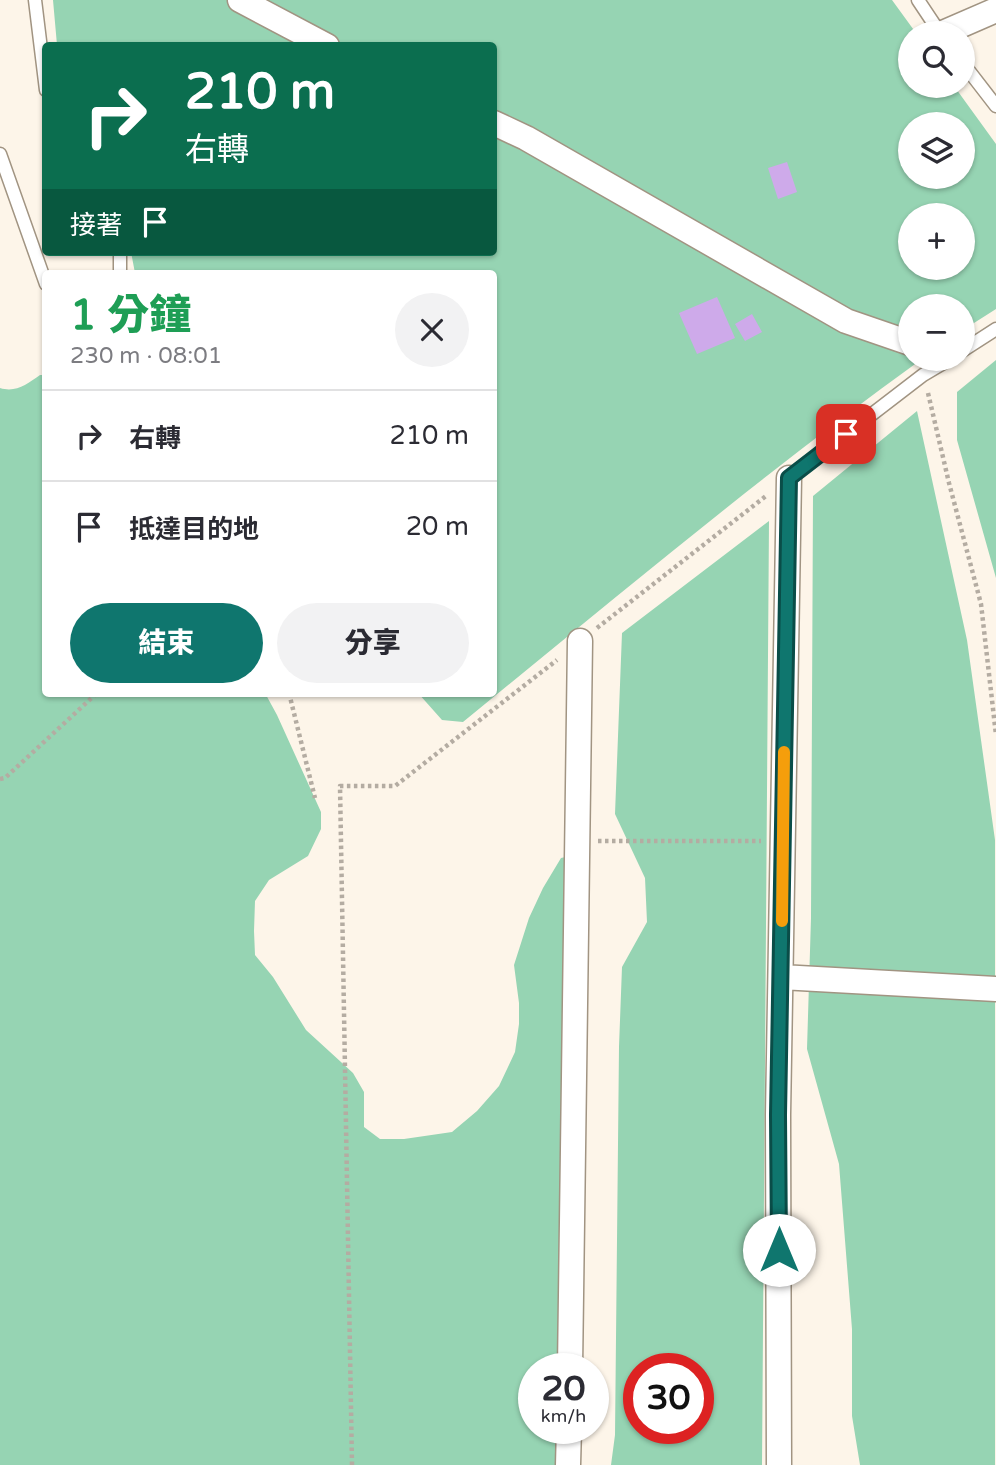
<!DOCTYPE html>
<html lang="zh-TW">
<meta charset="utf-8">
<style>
body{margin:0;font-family:"Varela Round","Noto Sans TC",sans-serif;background:#f2f2f3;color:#2b2b33;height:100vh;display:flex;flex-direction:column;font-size:26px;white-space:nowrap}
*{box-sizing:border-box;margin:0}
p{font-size:23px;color:#7c7c81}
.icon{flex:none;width:38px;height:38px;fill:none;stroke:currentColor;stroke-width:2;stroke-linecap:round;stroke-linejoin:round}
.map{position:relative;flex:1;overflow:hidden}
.side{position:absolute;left:42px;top:270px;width:455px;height:427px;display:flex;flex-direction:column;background:#fff;border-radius:7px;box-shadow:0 2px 5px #0004}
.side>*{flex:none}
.hud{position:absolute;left:42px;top:42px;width:455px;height:214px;border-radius:7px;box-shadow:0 2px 5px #0004;background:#0b6e4f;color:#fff;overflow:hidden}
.fabs{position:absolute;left:898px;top:21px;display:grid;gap:14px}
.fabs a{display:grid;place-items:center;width:77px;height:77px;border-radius:50%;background:#fff;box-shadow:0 2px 5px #0004;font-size:35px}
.speed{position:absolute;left:518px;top:1353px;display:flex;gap:14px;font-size:35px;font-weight:700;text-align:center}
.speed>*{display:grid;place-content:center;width:91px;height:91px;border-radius:50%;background:#fff;box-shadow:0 2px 5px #0004;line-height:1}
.speed small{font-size:18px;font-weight:400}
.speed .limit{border:10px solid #d22;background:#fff;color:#111}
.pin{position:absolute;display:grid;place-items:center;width:60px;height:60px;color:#fff;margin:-30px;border-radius:14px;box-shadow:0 4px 10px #0006}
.me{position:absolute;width:77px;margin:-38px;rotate:0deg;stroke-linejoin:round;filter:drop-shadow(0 0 5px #0008)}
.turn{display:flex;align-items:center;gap:24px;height:147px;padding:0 28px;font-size:32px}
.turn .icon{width:91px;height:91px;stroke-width:2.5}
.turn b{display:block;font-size:49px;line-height:60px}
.then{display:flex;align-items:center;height:66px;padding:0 28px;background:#0003;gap:14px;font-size:26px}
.round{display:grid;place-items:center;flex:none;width:74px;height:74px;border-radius:37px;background:#f2f2f3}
.summary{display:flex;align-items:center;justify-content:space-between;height:119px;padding:0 28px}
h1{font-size:42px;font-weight:800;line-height:52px;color:#1e9e55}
.action{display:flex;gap:14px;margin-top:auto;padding:14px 28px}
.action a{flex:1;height:80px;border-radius:42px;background:#0f766e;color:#fff;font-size:28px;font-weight:800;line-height:80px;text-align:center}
.action a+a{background:#f2f2f3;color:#2b2b33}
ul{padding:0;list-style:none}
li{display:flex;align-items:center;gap:21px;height:91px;padding:0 28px;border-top:2px solid #e1e1e2}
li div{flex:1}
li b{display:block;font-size:26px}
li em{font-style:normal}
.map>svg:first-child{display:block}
</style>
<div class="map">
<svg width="996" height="1465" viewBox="0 0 996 1465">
<rect width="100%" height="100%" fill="#fdf5e9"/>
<path fill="#96d4b3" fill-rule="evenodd" d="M53,0H892L916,33H910V86H954L996,144V309L963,330L962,306H910V359H922C764,473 614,599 463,722L442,720L418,693H494V273H135L131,252H494V46L57,45ZM910,124H962V177H910ZM910,215H962V268H910Z
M996,360V578L957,440V392Z
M40,375H45L46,693H265L277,715L321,812V829L308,856L269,880L255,901L254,931L255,955L273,977L306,1030L353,1073L364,1092V1127L380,1139H404L452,1132L477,1111L499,1086L515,1052L519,1024V1003L514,965L529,918L543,888L561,858L570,856L560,1368H534V1428H559L558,1465H0V388C16,393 27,384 40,375Z
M917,411L967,640L995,840V1465H860L852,1416V1329L839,1164L807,1049L811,918L813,496Z
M769,521L762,1465H611L615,1435L619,1047L622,967L647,922L645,878L615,814L622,633ZM639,1368H698V1428H639Z"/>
<path fill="#ceaaea" d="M787,162L797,192L778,199L768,168Z
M717,297L735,338L697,354L679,313Z
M752,314L762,332L745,341L735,324Z"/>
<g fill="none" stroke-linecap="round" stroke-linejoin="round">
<defs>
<path id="service" d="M35,0L46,90
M918,0L940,33
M962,62L996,106
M0,154L46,284
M120,252V273
M962,351L996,329
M789,478L923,375L950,359"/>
<path id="minor" d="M240,0L327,46
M943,33L996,10
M494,123L526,138L846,321L910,343
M781,977L996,989
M570,1368L580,641
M568,1465L569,1428
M779,1465L778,1115L789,478"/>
</defs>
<use href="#service" stroke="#a19482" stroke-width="15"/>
<use href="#minor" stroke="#a19482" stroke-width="27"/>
<path stroke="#b4aca2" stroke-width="4.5" stroke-dasharray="3.5 3.5" stroke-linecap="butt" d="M928,393L949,483L981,604L996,735
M597,628L766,496
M289,693L315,798
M0,779L5,778L97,693
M598,841H761
M352,1465L340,786H395L557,660"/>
<use href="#service" stroke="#fff" stroke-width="12"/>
<use href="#minor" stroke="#fff" stroke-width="24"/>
</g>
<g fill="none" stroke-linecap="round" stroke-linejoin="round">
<defs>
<path id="route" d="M779,1250L778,1115L789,478L846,434"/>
</defs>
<use href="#route" stroke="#0a4d48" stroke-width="18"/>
<use href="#route" stroke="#0f766e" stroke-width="12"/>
<path stroke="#f59e0b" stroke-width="12" d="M782,921L784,752"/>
</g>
</svg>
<div class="fabs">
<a><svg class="icon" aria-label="search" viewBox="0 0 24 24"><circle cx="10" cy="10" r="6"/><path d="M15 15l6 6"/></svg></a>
<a><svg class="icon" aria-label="layers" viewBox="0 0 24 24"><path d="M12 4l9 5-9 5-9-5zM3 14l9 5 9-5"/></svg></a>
<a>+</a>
<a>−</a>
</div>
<div class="speed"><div>20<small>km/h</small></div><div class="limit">30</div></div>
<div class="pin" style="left:846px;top:434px;background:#d93025"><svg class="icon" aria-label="arrive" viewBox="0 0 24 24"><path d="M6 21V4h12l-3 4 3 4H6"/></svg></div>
<svg class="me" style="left:779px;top:1250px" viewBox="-20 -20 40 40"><circle r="19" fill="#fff"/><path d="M0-13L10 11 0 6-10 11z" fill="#0f766e"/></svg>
<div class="hud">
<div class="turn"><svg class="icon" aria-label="right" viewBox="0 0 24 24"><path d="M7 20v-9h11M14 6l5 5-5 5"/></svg><div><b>210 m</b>右轉</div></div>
<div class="then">接著<svg class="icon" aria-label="arrive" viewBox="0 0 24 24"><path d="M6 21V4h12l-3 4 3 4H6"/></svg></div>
</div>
<section class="side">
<div class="summary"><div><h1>1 分鐘</h1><p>230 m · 08:01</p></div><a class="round"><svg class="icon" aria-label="close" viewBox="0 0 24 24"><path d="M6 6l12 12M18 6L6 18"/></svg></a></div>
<ul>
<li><svg class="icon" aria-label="right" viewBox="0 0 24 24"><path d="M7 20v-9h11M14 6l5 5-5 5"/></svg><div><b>右轉</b></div><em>210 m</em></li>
<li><svg class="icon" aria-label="arrive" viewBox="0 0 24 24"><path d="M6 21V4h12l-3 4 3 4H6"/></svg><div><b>抵達目的地</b></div><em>20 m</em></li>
</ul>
<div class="action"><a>結束</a><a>分享</a></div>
</section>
</div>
